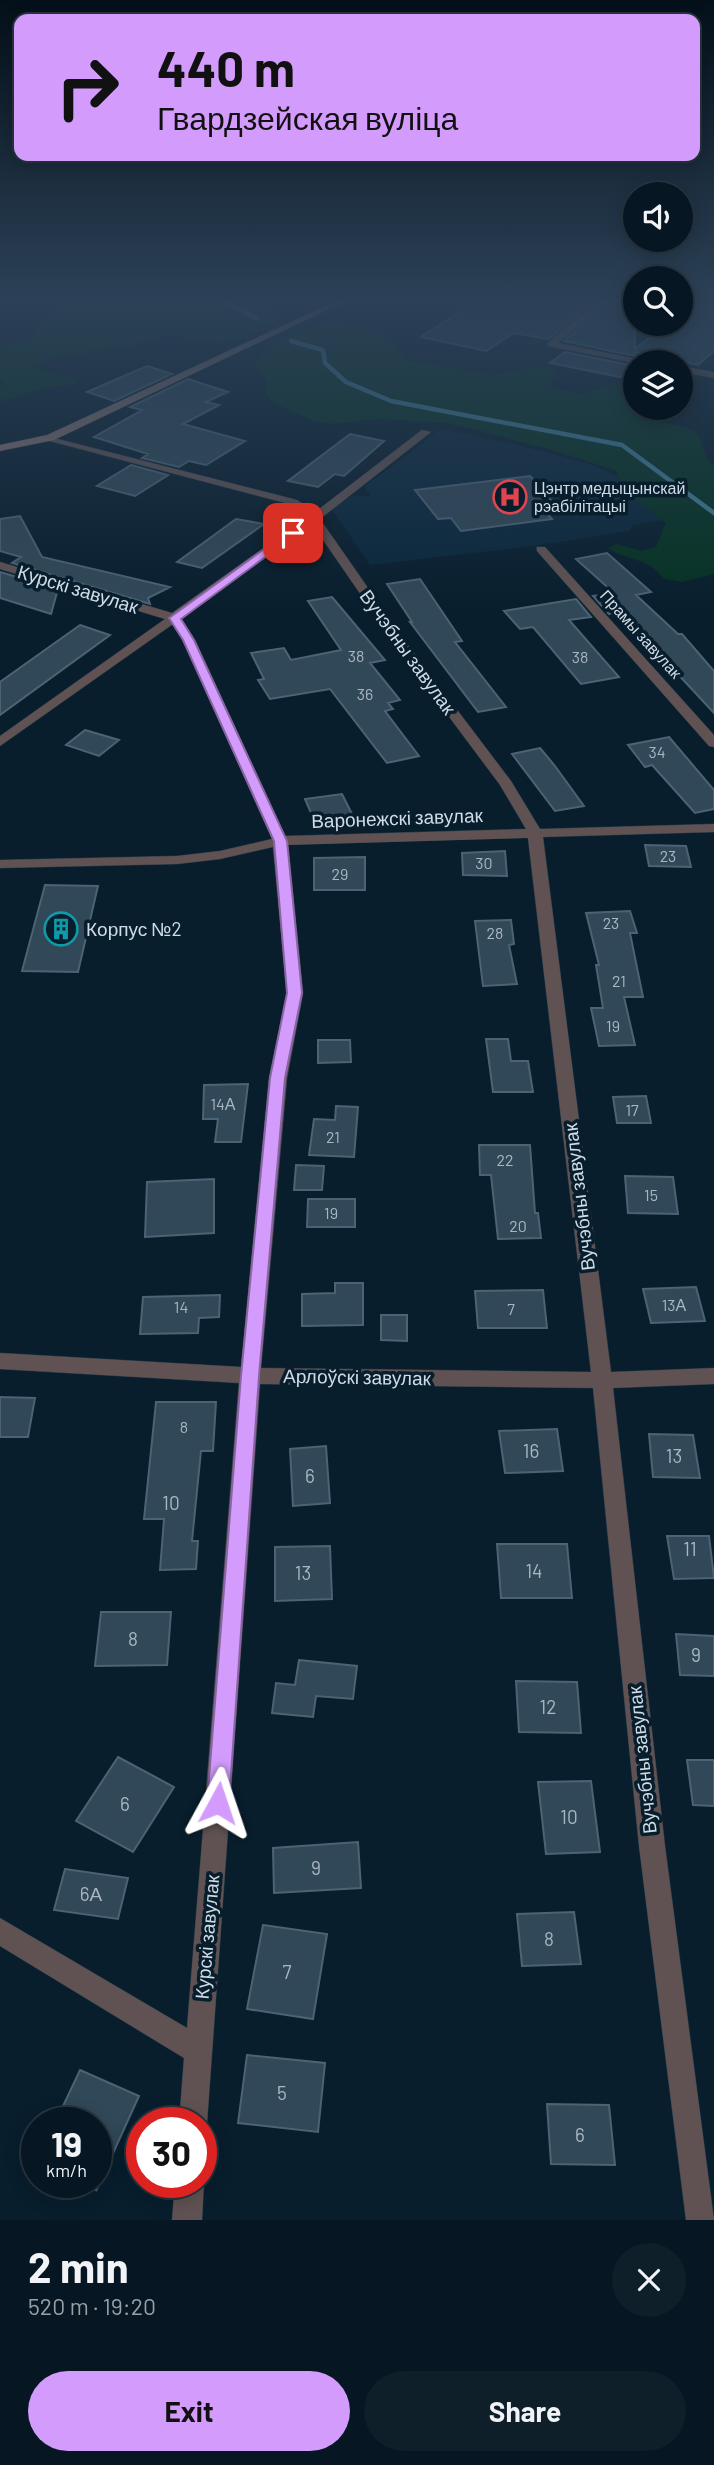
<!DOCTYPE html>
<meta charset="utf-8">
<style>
body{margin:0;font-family:Barlow,sans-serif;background:#0f1f2a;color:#f1f3f6;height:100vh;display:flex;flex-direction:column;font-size:26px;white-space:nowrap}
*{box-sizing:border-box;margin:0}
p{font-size:23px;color:#989fa5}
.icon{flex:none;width:38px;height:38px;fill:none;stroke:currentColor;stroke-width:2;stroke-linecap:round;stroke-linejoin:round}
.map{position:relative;height:2220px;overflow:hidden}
.sheet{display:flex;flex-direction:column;background:#061622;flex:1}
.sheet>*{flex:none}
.banner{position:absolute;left:14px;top:14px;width:686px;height:147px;border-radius:14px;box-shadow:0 4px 18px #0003,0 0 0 2px #273540;background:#d39cfc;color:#111;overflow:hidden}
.buttons{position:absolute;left:623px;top:182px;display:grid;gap:14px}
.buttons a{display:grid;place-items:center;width:70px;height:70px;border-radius:50%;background:#061622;box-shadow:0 4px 18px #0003,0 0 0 2px #273540;font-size:35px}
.speed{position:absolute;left:21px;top:2107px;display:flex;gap:14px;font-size:35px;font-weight:700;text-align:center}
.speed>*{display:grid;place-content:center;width:91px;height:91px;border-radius:50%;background:#061622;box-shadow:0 4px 18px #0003,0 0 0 2px #273540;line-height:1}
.speed small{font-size:18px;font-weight:400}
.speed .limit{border:10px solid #d22;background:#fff;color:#111}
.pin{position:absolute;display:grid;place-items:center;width:60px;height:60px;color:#fff;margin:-30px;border-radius:14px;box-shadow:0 4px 10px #0006}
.me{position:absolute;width:77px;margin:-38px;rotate:5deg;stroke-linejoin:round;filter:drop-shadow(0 0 5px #0008)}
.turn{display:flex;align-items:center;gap:24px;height:147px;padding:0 28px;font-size:32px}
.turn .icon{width:91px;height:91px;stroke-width:2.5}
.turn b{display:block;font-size:49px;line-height:60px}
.round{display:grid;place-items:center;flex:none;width:74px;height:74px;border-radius:37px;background:#0f1f2a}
.summary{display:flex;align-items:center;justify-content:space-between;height:119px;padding:0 28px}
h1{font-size:42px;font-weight:700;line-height:52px}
.action{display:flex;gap:14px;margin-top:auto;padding:14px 28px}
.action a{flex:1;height:80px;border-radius:42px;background:#d39cfc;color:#111;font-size:28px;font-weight:700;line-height:80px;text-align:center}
.action a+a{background:#0f1f2a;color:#f1f3f6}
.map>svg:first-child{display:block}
</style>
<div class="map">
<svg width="714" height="2220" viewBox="0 0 714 2220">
<rect width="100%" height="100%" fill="#081e2d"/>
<path fill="#0a273b" d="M441,429L522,446L592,465L649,490L677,518L633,525L629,531L525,547L370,565L331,508L351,496H371L364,487Z"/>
<path fill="#053222" d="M60,300H261L282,312L284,318L242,339L220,343L175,335H161L137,345L46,359L37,366C48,377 68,372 79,384L44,388L0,402V388L4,381L0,380V347L16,345L31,338Z
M324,323C355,325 394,328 404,360L492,375L529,369L546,368L558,372L551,380L550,387L582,395L614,383L635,384V408H646L644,417C659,425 686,423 696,433C705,442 700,454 714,466V574L682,582L664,579C648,557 630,562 608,548L617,544L642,551L656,547L666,523L635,499L619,492L617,487L620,478L615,470L548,449L448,423L379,419L330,424L311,420L274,403L266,396L267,381L255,366C261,341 303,329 324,323Z"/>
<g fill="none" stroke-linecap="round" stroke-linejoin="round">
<path stroke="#407e96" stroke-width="4.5" d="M224,300L257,319
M291,341L323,350L325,363L346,382L391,401L622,445L714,513"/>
</g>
<path fill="#314858" stroke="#4b6375" stroke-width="2" d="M477,300H596L548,339L514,333L486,351L421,337Z
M611,300H635V349L667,324H681V313L692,304L714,306V351L698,365L635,352V356L564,341Z
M565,352L635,366V380L550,363Z
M147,366L172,374L114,401L87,392Z
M188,379L228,392L206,402L219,405L183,424L245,441L206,465L189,461L179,467L142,458L148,454L94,437L142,410L130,407Z
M350,434L384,441L344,476L335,474L318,487L288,481Z
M131,465L168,475L135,496L97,486Z
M530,476L556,506L542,508L552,519L461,531L451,518L438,519L415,490Z
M20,516L42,557L170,587L148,598L150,604L12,563L21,557L0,551V519Z
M236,519L264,524L202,568L177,562Z
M607,553L651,592L636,595L678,634H682L714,671V713L619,611L609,614L593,596L614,593L576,559Z
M0,572L58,589L51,614L0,598Z
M420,579L462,641L455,642L506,707L478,712L410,622H412L387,584Z
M332,597L385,660L370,663L400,700L388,703L393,709L385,711L419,756L387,763L330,689L270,699L258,680L264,679L251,653L284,648L291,660L341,650L308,601Z
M576,599L591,617L569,620L619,677L581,684L533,627L520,629L504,611Z
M80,625L110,635L0,715V682Z
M85,730L119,740L99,756L66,745Z
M669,737L714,790V809L695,813L652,765L645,767L628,745Z
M540,748L555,766L584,806L555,811L512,754Z
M342,794L352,814L314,820L305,799Z
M645,845L686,846L691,867L649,866Z
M505,851L507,876L463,875L462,853Z
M365,857V890H314V858Z
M45,885L98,886L78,972L22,971Z
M630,911L637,933H630L643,997H624L635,1045L599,1046L591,1008H603L596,965H599L586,913Z
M511,920L514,944L509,945L517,984L483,986L475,921Z
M486,1039H508L511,1061H528L533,1092H493Z
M318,1040H350L351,1062L318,1063Z
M248,1084L241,1142H215L218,1119H203L204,1085Z
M646,1096L651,1123H617L613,1097Z
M336,1106L358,1107L354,1157L309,1155L314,1119L335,1120Z
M479,1145H530L535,1213H538L541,1238L498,1239L491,1175H480Z
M296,1165L324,1166L322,1190H294Z
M625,1176L673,1177L678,1214L628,1213Z
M214,1179V1233L145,1237L147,1182Z
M308,1199H355V1227H307Z
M335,1283H363V1325L302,1326V1294L335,1293Z
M696,1287L705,1321L651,1323L643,1289Z
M543,1290L547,1328H478L475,1291Z
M220,1295L219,1317L199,1318L198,1333L140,1334L143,1297Z
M381,1315H407V1341L381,1340Z
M0,1397L35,1398L28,1437H0Z
M156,1402H216L213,1451H201L192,1541H198L196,1569L160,1570L164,1519H144Z
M557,1429L563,1471L505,1473L499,1431Z
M649,1434L693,1435L700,1478L653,1477Z
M326,1446L330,1503L293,1506L290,1449Z
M667,1536H709L714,1578L674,1579Z
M497,1544H567L572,1598H501Z
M330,1546L332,1599L275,1601V1547Z
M101,1612H171L167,1665L95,1666Z
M676,1634L714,1636V1676L680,1675Z
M299,1660L357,1666L353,1699L316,1696L313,1717L272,1713L276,1683L295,1685Z
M516,1681L577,1682L581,1733L519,1732Z
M118,1757L174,1787L133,1852L76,1821Z
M687,1760H714V1806L693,1805Z
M591,1781L600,1852L546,1854L538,1782Z
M358,1842L361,1888L274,1893L273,1848Z
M65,1869L128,1878L118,1919L54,1910Z
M574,1912L581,1964L522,1966L517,1914Z
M263,1925L327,1934L313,2019L247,2009Z
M247,2055L325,2063L318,2132L238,2123Z
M80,2070L139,2096L96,2191V2123H55Z
M547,2104L609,2105L615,2165L551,2164Z"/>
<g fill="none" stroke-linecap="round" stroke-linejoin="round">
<defs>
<path id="minor" d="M600,300H609L558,343L651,362L635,363L548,346V342Z
M681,366L714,372V378L681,372Z
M422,430L431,432L320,519L405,641L511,781L540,829L714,824V832L543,837L611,1372L714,1368V1384L613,1388L665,1846L714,2220H686L639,1846L593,1388L260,1384L207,2123L203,2133L201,2123H179L184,2058L0,1946V1918L187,2028L239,1383L0,1369V1353L241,1367L269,1078L287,993L273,847L220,859L177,864L0,868V860L177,856L220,851L272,839L183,640L173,624L0,746V736L165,619L0,569V562L172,613L307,517L289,504L46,440V436L297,500L315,512ZM312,524L397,647L500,785L526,829L285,836L195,640L181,618ZM528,838L591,1372L261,1368L287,1078L303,993L288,845Z
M537,547H545L714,735V747L709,746L537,551Z
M201,2174L204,2182L202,2220H172L175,2182H201Z"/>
<path id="secondary" d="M338,300H348L54,440L0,451V445L47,435Z"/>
</defs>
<use href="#minor" stroke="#243947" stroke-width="1"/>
<use href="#secondary" stroke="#243947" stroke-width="1"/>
<use href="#minor" fill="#605252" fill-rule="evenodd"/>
<use href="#secondary" fill="#867170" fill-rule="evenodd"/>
</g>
<linearGradient id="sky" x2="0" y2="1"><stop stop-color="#041019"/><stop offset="0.49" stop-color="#2c4157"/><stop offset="1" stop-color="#2c4157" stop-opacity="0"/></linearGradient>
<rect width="714" height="610" fill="url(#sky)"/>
<path fill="#d39cfc" stroke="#8965a4" stroke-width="2" d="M289,531L298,533L181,619L194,640L287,841L302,993L285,1078L259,1376L229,1803L226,1810L218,1814L210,1810L207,1803L241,1376L270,1078L287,993L274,841L183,640L169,618Z"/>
<defs>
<symbol id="hospital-ring" viewBox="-11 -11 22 22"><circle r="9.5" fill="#081e2d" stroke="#e0444e" stroke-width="1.5"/><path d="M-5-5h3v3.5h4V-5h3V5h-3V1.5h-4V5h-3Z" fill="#e0444e"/></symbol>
<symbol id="building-ring" viewBox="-11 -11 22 22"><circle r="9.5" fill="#081e2d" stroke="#0f9aa8" stroke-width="1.5"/><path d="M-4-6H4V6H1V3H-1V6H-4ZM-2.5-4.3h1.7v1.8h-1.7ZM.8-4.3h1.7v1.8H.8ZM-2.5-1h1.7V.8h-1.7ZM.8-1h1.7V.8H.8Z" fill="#0f9aa8"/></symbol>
</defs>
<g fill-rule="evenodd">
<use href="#hospital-ring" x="491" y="478" width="38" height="38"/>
<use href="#building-ring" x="42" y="910" width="38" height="38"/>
</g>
<g text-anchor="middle" stroke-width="7" stroke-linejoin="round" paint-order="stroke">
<g font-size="16" fill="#cfdce7" stroke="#081e2d" text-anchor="start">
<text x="534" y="494">Цэнтр медыцынскай<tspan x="534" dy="18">рэабілітацыі</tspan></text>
</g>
<g font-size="16" fill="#cfdce7" stroke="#081e2d">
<text transform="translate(641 634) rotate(48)" y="6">Прамы завулак</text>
</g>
<g font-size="16" fill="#a8b7c3">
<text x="356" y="662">38</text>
<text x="580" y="663">38</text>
<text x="365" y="700">36</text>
<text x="657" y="758">34</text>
<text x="668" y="862">23</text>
<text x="484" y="869">30</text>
<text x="340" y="880">29</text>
<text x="611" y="929">23</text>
<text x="495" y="939">28</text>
<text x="619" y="987">21</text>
<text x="613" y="1032">19</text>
<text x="223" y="1110">14А</text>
<text x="632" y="1116">17</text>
<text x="333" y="1143">21</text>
<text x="505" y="1166">22</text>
<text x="651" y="1201">15</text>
<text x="331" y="1219">19</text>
<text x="518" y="1232">20</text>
<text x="674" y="1311">13А</text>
<text x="181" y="1313">14</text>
<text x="511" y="1315">7</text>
<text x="184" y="1433">8</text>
</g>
<g font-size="19" fill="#cfdce7" stroke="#081e2d">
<text transform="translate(78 589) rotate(17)" y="7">Курскі завулак</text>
<text transform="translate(408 652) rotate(54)" y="7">Вучэбны завулак</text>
<text transform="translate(397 818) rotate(-2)" y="7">Варонежскі завулак</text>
<text transform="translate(579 1197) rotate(-97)" y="7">Вучэбны завулак</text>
<text transform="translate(357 1377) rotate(1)" y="7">Арлоўскі завулак</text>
<text transform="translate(642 1760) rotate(-96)" y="7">Вучэбны завулак</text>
<text transform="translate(207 1937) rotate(-85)" y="7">Курскі завулак</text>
</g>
<g font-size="19" fill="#cfdce7" stroke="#081e2d" text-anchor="start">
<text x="86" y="936">Корпус №2</text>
</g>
<g font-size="19" fill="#a8b7c3">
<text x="531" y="1458">16</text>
<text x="674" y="1463">13</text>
<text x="310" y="1483">6</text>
<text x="171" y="1510">10</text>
<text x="690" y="1556">11</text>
<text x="534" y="1578">14</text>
<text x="303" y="1580">13</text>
<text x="133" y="1646">8</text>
<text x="696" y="1662">9</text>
<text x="548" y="1714">12</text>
<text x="125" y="1811">6</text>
<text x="569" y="1824">10</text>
<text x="316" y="1875">9</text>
<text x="91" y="1901">6А</text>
<text x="549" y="1946">8</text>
<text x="287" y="1979">7</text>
<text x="282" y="2100">5</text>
<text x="580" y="2142">6</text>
</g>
</g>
</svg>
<div class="buttons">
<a><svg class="icon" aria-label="sound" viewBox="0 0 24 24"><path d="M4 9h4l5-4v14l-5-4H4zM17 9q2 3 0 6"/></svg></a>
<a><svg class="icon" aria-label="search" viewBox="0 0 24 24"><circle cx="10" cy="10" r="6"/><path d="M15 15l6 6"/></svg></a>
<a><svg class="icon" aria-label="layers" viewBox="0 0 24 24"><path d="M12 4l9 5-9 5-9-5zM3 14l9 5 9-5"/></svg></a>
</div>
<div class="speed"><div>19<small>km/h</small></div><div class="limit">30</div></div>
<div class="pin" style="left:293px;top:533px;background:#d93025"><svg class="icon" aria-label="arrive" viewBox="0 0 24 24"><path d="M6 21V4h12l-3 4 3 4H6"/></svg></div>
<svg class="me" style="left:218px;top:1803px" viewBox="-20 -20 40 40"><path d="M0-17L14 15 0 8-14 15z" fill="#d39cfc" stroke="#fff" stroke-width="4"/></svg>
<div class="banner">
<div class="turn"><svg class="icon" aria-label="right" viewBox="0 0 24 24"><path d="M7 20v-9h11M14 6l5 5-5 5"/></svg><div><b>440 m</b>Гвардзейская вуліца</div></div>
</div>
</div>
<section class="sheet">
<div class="summary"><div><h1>2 min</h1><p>520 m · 19:20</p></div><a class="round"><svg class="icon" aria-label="close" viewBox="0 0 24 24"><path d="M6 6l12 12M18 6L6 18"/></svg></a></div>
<div class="action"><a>Exit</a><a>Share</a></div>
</section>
